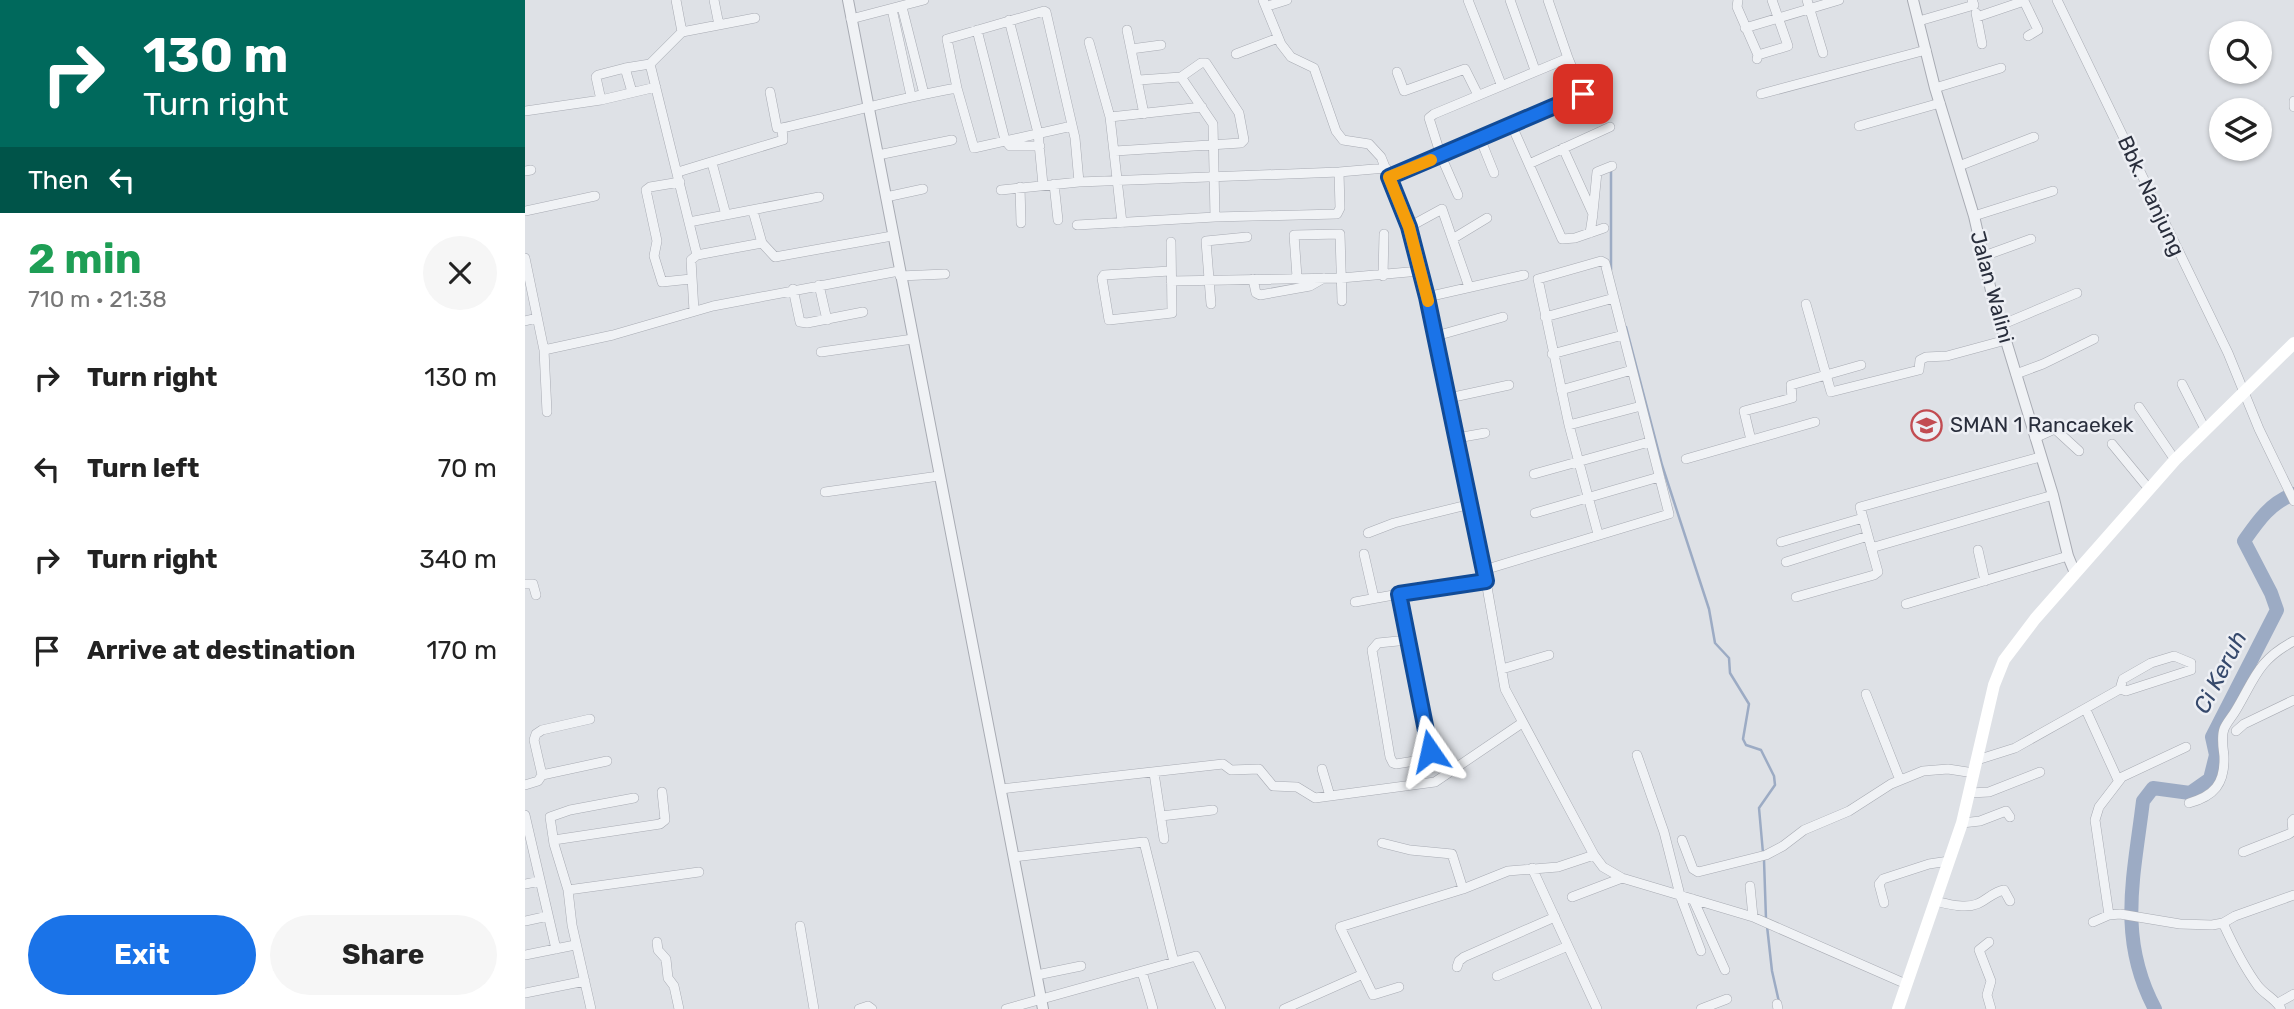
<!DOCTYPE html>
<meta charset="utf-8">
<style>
body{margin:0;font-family:Rubik,sans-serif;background:#f6f6f6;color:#222;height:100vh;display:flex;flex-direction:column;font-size:26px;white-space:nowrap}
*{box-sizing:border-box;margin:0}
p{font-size:23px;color:#767676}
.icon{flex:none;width:38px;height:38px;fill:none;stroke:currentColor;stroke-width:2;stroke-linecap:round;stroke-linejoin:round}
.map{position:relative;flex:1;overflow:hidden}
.sheet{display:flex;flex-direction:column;background:#fff;width:525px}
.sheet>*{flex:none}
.hud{background:#00695c;color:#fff;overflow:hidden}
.tools{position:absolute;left:1684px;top:21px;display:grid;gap:14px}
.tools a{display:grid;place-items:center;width:63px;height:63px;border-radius:50%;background:#fff;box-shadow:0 2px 5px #0004;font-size:35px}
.pin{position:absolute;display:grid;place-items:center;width:60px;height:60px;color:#fff;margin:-30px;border-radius:14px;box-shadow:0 4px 10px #0006}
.me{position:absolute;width:77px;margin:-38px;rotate:349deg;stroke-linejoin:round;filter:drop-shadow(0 0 5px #0008)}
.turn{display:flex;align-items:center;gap:24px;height:147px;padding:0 28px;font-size:32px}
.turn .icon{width:91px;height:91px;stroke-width:2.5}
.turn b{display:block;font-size:49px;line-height:60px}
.then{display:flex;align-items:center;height:66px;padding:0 28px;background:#0003;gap:14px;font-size:26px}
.round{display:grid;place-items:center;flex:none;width:74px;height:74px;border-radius:37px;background:#f6f6f6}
.summary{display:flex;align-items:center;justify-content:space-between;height:119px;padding:0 28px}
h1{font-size:42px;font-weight:700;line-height:52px;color:#1e9e55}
.action{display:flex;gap:14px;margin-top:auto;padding:14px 28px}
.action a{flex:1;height:80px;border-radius:42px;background:#1a73e8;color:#fff;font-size:28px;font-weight:700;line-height:80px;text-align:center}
.action a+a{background:#f6f6f6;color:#222}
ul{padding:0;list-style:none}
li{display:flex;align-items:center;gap:21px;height:91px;padding:0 28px}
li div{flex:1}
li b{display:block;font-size:26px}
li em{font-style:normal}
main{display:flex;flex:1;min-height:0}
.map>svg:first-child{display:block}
</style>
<main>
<section class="sheet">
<div class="hud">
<div class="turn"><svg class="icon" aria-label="right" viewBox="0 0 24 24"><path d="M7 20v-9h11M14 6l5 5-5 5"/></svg><div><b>130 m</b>Turn right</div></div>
<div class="then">Then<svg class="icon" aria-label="left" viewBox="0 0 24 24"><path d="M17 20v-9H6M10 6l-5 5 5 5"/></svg></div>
</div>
<div class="summary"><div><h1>2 min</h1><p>710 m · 21:38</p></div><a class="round"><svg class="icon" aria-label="close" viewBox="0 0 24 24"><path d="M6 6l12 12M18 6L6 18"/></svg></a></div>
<ul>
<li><svg class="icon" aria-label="right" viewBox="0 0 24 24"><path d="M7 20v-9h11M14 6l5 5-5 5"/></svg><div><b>Turn right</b></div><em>130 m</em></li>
<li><svg class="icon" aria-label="left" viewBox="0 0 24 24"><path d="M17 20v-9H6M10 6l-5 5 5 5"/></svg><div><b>Turn left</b></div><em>70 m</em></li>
<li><svg class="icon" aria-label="right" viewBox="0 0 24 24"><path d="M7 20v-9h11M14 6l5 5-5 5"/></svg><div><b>Turn right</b></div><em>340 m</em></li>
<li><svg class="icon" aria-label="arrive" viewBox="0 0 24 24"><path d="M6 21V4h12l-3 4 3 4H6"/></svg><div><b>Arrive at destination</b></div><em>170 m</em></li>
</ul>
<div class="action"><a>Exit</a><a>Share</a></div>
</section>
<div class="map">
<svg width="1769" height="1009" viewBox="0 0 1769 1009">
<rect width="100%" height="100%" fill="#dee1e6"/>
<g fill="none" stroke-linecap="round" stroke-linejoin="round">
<path stroke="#9cabc4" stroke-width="2.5" d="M1086,270V168
M1101,327L1137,465L1184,609L1190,643L1204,658L1205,673L1224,704L1218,739L1221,745L1236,750L1249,776L1250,785L1234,808L1238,853
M1239,860L1241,919
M1242,926L1247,971L1254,1002"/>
<path stroke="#9cabc4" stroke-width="14" d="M1630,1009C1592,938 1609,876 1618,801L1628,788L1665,793L1685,779L1691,755L1687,737L1752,610L1746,593L1719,541C1733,521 1745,503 1769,494"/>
<defs>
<path id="minor" d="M189,0L194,25
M738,0L756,44L766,57L789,68L811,131L818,140L844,144L856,157L884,227L921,376L959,570L980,689L1069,855L1078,867L1097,878L1228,917L1381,984
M943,0L976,84
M985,0L1010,70
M1023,0L1043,58L1058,94
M1213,0L1212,7L1233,55L1232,59
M1282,0L1298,53
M1532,0L1703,353L1734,429L1769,501
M743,6L762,0
M377,7L399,94
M367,9L386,96
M1451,13L1457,44
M1452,17L1499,1L1513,30L1503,36
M326,19L399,0
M484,20L513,133L518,185
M1394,21L1449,5L1447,0
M1220,28L1314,0
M452,30L480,140L485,146H515
M602,30L619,114
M157,32L230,18
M564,42L585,117L597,223
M606,49L636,45
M711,54L753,38
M1233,55L1263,46L1247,0
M125,64L172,255
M872,72L879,91L940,69L953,95
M656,77L688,124L690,217
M1410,88L1476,68
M107,92L100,68L125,64L157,32L151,0
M1236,94L1401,50
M76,100L71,77L73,75L100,68
M1769,101V107
M0,111L76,100L131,87
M585,117L677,107
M547,126L449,148L432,88L422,39L519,11L521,12L550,138L554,182
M987,126L1037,239L1050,238L1079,228
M1334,126L1415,103
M257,128C315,115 373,98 432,88
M955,138L969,173
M1038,148L1068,214L1065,233
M590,151L716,143L719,140L714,113L681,63H676L656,77L614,80
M353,155L427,140
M187,163L201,215
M1004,164L1085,127
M1434,166L1509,137
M0,171L6,170
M153,172L258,140L257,128H252L245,92
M865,177L1069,89
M155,182L125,187L121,190L132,241L129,256L137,282L166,279
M529,184L533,220
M495,187L496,223
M476,190L554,182L814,172L861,168
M933,195L916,156L904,118L909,114L1043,58
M361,197L398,189
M0,211L70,196
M228,211L237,243L250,257L367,236
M1068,212L1072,172L1087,166
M1449,216L1528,191
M164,222L294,197
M552,225L690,217L812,214L815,208L814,172
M884,227L917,209L944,287
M929,238L962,218
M1459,256L1506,239
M0,258L19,350L22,412
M645,271L579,275L577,278L584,320L647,313L646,242
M375,276L420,274
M858,276L859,234
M772,277L769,235L815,234L817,301
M728,279L731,293L735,295L785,286L799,278
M646,281L816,278L895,271
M294,285L302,320
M268,289L275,322L282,323L338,312
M902,297L999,275
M686,304L681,241L722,237
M1281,304L1306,392L1394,370L1395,360L1401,357L1422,356L1481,340
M169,311L166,260L172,255L237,243
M1020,317L1089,298
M0,321L12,318
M1476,325L1552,293
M911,336L978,317
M19,350L88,335L188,306L374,271
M296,352L388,339
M1027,354L1098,335
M1491,374L1518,364L1569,339
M1657,384L1680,429
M1036,390L1107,370
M924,398L984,385
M1614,407L1650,460
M1044,425L1116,406
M932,438L960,433
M1510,438L1530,429L1554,451
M1226,440L1219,411L1267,398L1266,385L1336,365
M1587,444L1624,489
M1161,459L1290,422
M1009,474L1124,442
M300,492L414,476
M1010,513L1134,477
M843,533L869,523L946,504
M1256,542L1338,518
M1346,548L1528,495
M1453,550L1460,581
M839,554L849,598
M1261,562L1343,536
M959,570L1144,514L1080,263L1076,261L1013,279L1044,425L1073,534
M0,584H8L11,595
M1271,597L1349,575L1353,572L1335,507L1515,457
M830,602L874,594
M1381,604L1543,556
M883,640L853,643L847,650L865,757L868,763L871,764L902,759L905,751L874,594L961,581
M977,669L1024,655
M1341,694L1375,780
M1561,710L1593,780
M1711,731L1719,724L1769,700
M1112,755L1139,832L1155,895L1176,951
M1452,760L1490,748L1595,689L1598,679L1626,663L1649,656L1666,663V670L1601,691L1595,689
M797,769L805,796
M629,773L639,839
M17,775L82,761
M0,785L13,781L17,775L9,740L11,734L17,730L65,719
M476,789L698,764L706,770L734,769L748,786L772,787L790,798L910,782L997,723
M1445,793L1464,792L1515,772
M1664,803C1689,796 1700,784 1699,756C1698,747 1696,737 1699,729C1702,722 1707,717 1711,710C1730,678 1733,660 1769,641
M0,815L31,949
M636,816L688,810
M1437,823L1455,821L1481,811L1485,817
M29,840L135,824L140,820L137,792
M1157,840L1168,869L1173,872L1241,855L1258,846L1279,830L1324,811L1366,784L1398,771L1423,769L1449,773
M857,843L885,850L927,854L938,889L815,927L848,995L874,987
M1718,852L1764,834L1768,831L1767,821L1769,819
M489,857L619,842L649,962
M1007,868L1072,1009
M0,884L15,881
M1225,886L1228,917
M938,889L983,871L1033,867L1069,855
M43,890L174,872
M1047,897L1097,878
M1168,899L1200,970
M1410,901C1423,904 1440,909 1452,904C1462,900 1468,892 1479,890L1485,901
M1359,903L1354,884L1358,879L1404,864L1424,861
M1584,915L1570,820L1574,807L1597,777L1661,747
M0,921L23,916
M1568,922L1584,915L1595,914L1655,924L1687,925L1698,923L1710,916L1769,895
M1698,923C1708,945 1718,966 1733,986C1740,995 1751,999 1756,1009
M275,926L289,1009
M132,942L133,950L141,959L143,978L149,986L154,1009
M1464,942L1454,950L1466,981L1462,995L1466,1009
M0,955L50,945
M932,967L934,961L939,957L1030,917
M617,972L628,1009
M512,975L556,966
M972,976L1043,946
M0,993L60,981
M1753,1003L1769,994
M1252,1004L1253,1009
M66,1009L47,925L43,890L29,844L25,817L45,810L109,798
M334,1009L343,1006L347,1009
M481,1009L671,956L696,1009
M759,1009L838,974
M1176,1009L1202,999"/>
<path id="tertiary" d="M323,0L518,1009
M1388,0L1410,88L1449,216L1467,295L1528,495L1543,556L1550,573"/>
</defs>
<use href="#minor" stroke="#a8abb3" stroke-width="10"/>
<use href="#tertiary" stroke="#a8abb3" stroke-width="12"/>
<use href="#minor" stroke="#f0f2f5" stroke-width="9"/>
<use href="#tertiary" stroke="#f0f2f5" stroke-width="10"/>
<path stroke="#fff" stroke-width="12" d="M1373,1009L1437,823L1469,685L1479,660L1510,619L1650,460L1769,343"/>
</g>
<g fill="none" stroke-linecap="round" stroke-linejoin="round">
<defs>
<path id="route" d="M905,751L874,594L961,581L902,297L884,227L864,177L1058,94"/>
</defs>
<use href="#route" stroke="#114b97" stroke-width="18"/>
<use href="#route" stroke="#1a73e8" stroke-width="12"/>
<path stroke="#f59e0b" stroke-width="12" d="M903,301L884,227L864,177L906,160"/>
</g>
<defs>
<symbol id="school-ring" viewBox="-11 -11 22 22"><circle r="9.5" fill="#edeff4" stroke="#c24c52" stroke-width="1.5"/><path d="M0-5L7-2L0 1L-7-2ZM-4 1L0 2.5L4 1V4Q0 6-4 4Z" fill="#c24c52"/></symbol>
</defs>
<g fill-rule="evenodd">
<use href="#school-ring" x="1384" y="408" width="35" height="35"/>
</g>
<g text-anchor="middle" stroke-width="5" stroke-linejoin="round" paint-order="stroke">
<g font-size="21" fill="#292e3c" stroke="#edeff4">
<text transform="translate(1626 196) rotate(65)" y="7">Bbk. Nanjung</text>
<text transform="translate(1467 287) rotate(75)" y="7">Jalan Walini</text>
</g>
<g font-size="21" fill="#292e3c" stroke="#edeff4" text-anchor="start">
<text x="1425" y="432">SMAN 1 Rancaekek</text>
</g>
<g font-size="23" font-style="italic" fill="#36496c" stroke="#edeff4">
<text transform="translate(1695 672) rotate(-63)" y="8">Ci Keruh</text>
</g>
</g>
</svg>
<div class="tools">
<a><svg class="icon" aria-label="search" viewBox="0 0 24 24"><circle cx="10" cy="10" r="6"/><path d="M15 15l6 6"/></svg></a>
<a><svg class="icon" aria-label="layers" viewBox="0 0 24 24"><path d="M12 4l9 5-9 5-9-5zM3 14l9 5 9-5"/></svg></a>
</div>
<div class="pin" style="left:1058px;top:94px;background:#d93025"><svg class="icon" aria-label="arrive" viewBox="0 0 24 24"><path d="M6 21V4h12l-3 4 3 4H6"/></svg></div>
<svg class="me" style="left:905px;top:751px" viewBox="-20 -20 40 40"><path d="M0-17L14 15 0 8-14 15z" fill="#1a73e8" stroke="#fff" stroke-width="4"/></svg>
</div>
</main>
